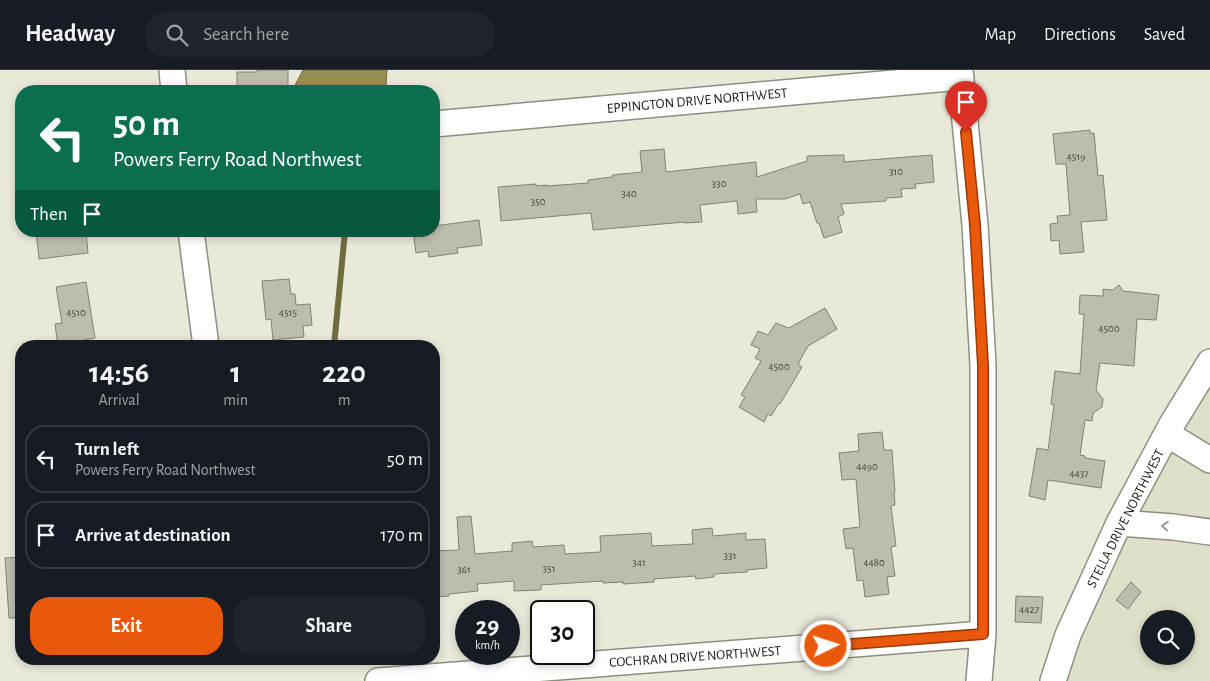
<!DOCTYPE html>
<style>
body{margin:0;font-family:"Alegreya Sans",sans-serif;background:#20242c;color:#f1f3f6;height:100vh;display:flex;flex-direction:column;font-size:19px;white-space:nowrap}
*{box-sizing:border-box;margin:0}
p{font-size:16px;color:#9ea1a6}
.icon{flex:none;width:28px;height:28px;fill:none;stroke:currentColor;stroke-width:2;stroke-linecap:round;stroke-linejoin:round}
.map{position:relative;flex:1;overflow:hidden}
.side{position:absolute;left:15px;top:270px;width:425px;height:325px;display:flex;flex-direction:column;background:#171b24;border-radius:20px;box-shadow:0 2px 8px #0003}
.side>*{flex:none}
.top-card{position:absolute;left:15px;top:15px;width:425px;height:152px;border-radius:20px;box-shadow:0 2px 8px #0003;background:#0b6e4f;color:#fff;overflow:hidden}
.buttons{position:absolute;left:1140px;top:540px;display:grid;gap:10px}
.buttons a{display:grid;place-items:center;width:55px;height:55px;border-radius:50%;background:#171b24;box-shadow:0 2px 8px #0003;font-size:25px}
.speed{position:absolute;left:455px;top:530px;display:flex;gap:10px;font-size:25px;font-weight:700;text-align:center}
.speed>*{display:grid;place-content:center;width:65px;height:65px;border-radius:50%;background:#171b24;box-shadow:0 2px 8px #0003;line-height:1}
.speed small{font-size:12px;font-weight:400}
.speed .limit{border:2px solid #111;border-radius:8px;background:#fff;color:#111}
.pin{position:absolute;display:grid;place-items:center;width:42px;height:42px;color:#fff;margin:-51px -21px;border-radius:50% 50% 50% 0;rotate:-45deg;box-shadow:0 0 5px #0007}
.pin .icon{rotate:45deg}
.me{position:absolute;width:55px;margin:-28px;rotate:86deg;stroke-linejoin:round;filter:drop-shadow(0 0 4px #0008)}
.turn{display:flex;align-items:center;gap:18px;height:105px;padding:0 15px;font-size:22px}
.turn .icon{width:65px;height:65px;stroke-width:2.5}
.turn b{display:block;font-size:35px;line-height:42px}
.then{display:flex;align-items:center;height:48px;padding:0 15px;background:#0003;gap:10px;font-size:19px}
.eta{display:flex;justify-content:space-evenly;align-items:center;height:85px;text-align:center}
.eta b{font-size:30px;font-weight:700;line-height:35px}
.button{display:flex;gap:10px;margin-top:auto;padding:10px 15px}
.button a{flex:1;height:58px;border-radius:20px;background:#ea580c;color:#fff;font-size:20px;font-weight:700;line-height:58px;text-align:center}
.button a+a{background:#20242c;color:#f1f3f6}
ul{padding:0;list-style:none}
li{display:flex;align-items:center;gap:15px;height:68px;margin:0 10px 8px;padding:0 5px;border:2px solid #363941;border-radius:20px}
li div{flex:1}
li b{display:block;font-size:19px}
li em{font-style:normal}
header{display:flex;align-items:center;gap:30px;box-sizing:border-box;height:70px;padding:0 25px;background:#171b24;border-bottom:1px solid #363941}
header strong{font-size:24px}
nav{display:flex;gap:28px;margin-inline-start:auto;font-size:18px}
.search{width:350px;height:45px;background:#20242c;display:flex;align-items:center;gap:12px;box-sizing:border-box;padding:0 18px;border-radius:20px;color:#9ea1a6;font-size:19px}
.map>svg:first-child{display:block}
</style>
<header>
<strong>Headway</strong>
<div class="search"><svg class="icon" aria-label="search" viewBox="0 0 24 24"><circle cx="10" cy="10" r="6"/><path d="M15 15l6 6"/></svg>Search here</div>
<nav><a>Map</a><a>Directions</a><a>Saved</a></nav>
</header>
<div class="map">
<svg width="1210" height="611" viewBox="0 0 1210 611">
<rect width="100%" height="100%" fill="#e9e9da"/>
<path fill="#e0dfc9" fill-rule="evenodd" d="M1210,289V611H1050ZM1149,549H1186V586H1149Z"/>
<path fill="#939050" stroke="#6f6d3e" d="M303,0H387L386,15L384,21H292Z"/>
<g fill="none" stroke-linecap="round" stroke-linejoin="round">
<path stroke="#6f6d3e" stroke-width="6" d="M334,276L345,161"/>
</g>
<path fill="#bdbdae" stroke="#828174" d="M257,0H288V21H237V2H257Z
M1090,60V63H1094L1098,106L1103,105L1107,150L1081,152L1084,182L1060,184L1059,170L1051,171L1050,154L1058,153L1057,146L1070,145L1066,94H1056L1053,64Z
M664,79L666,102L756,92L757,107L807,91V86L844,85V92L932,85L934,112L915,114L916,118L901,119L902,127L886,128V131L841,134L844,144L838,147L842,162L824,168L819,153H817L810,132L803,134L800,124L785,129H756L757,142L738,144L737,131L700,135L702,152L685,153V152L593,160L591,143L501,151L498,117L536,114V116L547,115V116L588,113V110L612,107V105L642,102L640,81Z
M479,150L482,175L457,178L458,183L429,187L428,181L416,183L413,161H434V156Z
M36,161H86L88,183L39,189Z
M289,209L291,224H295L296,235L310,234L312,255L303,256L304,267L273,270L271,249L266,250L262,211Z
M86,212L95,268L84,270L85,276H58L55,254L62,253L56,217Z
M1119,215L1123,221L1159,225L1156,250L1137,249L1134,296L1100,293L1096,320L1103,329L1102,337L1093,343L1092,351L1085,350L1080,385L1085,386V388L1105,391L1101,418L1048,410L1045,430L1029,426L1037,378L1048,380L1054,335L1051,334L1055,301L1080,304L1084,244H1079L1080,225L1103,226V219L1113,220Z
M825,238L837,259L808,276L798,294L802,297L780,334L779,333L771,346L768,344L764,352L739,337L745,327L741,325L761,291L755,288L760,279L751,275L758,261L768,265L776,253L789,258Z
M882,362L884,380H892L895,422H894L895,435L891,436L896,476L891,477L895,506L887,507L889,524L865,527L863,510L857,511L853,478L846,479L843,459L860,457L856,409L842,410L839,383L859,381L858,364Z
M471,446L475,484L512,481V473L532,471L533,477L564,475L565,484L601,482L600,466L651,463L652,476L693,474L692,460L712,458L713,466L746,463V470L765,469L767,498L747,500V502L714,504V507L696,509L695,506L654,509V512L623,514V512L603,513V511L541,515V520L514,521V511L477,514L478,521L449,524V526L434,527V481L459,480L457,447Z
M21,487V548H9L5,488Z
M1131,512L1141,522L1128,539L1116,530Z
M1016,526L1043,527L1041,553L1015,552Z"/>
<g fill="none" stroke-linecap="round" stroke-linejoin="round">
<defs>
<path id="minor" d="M172,0L174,21
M960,0L975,155L983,295V564L979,611
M434,54L961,7
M191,161L206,276
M1167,364L1210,390
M1119,453L1173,457L1210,462
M378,611L983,564
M1053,611L1068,565L1119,453L1172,354L1210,292"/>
</defs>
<use href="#minor" stroke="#8e8e80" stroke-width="28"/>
<use href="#minor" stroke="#fff" stroke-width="25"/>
</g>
<defs><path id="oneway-chevron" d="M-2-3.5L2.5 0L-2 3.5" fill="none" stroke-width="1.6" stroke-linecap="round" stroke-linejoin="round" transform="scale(1.25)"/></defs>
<use stroke="#989896" href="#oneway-chevron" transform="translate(1165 456) rotate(-176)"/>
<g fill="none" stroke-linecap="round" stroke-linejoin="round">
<defs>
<path id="route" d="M826,576L983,564V295L975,155L966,62"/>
</defs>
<use href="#route" stroke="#983908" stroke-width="12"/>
<use href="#route" stroke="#ea580c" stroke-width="9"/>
</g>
<g text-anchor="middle" stroke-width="4.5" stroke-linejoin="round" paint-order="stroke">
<g font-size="11" fill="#44433b">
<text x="1076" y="90">4519</text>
<text x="896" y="105">310</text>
<text x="719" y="117">330</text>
<text x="629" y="127">340</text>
<text x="538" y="135">350</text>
<text x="76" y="246">4510</text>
<text x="288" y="246">4515</text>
<text x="1109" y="262">4500</text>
<text x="779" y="300">4500</text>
<text x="867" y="400">4490</text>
<text x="1079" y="407">4437</text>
<text x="730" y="489">331</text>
<text x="639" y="496">341</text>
<text x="874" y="496">4480</text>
<text x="549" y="502">351</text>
<text x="464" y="503">361</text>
<text x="1029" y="543">4427</text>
</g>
<g font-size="14" fill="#1b1a15" stroke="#fff">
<text transform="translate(697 30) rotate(-5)" y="5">EPPINGTON DRIVE NORTHWEST</text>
<text transform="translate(1125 448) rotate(-63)" y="5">STELLA DRIVE NORTHWEST</text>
<text transform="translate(695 586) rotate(-4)" y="5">COCHRAN DRIVE NORTHWEST</text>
</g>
</g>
</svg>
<div class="buttons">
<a><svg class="icon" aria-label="search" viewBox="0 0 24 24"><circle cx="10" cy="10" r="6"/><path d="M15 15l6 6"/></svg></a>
</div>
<div class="speed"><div>29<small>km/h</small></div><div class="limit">30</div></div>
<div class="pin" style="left:966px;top:62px;background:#d93025"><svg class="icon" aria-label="arrive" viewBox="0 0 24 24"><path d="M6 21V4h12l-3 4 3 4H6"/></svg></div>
<svg class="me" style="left:826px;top:576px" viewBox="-20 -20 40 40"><circle r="17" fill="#ea580c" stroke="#fff" stroke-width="3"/><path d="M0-11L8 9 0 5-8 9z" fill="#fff"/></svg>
<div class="top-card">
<div class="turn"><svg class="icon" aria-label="left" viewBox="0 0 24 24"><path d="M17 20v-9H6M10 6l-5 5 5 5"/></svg><div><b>50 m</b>Powers Ferry Road Northwest</div></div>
<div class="then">Then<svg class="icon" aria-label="arrive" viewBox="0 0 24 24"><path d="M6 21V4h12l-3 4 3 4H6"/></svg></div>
</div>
<section class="side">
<div class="eta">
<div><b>14:56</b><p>Arrival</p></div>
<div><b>1</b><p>min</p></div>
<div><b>220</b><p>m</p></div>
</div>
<ul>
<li><svg class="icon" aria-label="left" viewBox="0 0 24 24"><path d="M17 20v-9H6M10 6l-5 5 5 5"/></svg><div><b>Turn left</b><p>Powers Ferry Road Northwest</p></div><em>50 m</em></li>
<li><svg class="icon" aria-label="arrive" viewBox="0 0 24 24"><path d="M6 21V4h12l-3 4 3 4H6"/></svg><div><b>Arrive at destination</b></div><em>170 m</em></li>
</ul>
<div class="button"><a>Exit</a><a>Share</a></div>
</section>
</div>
